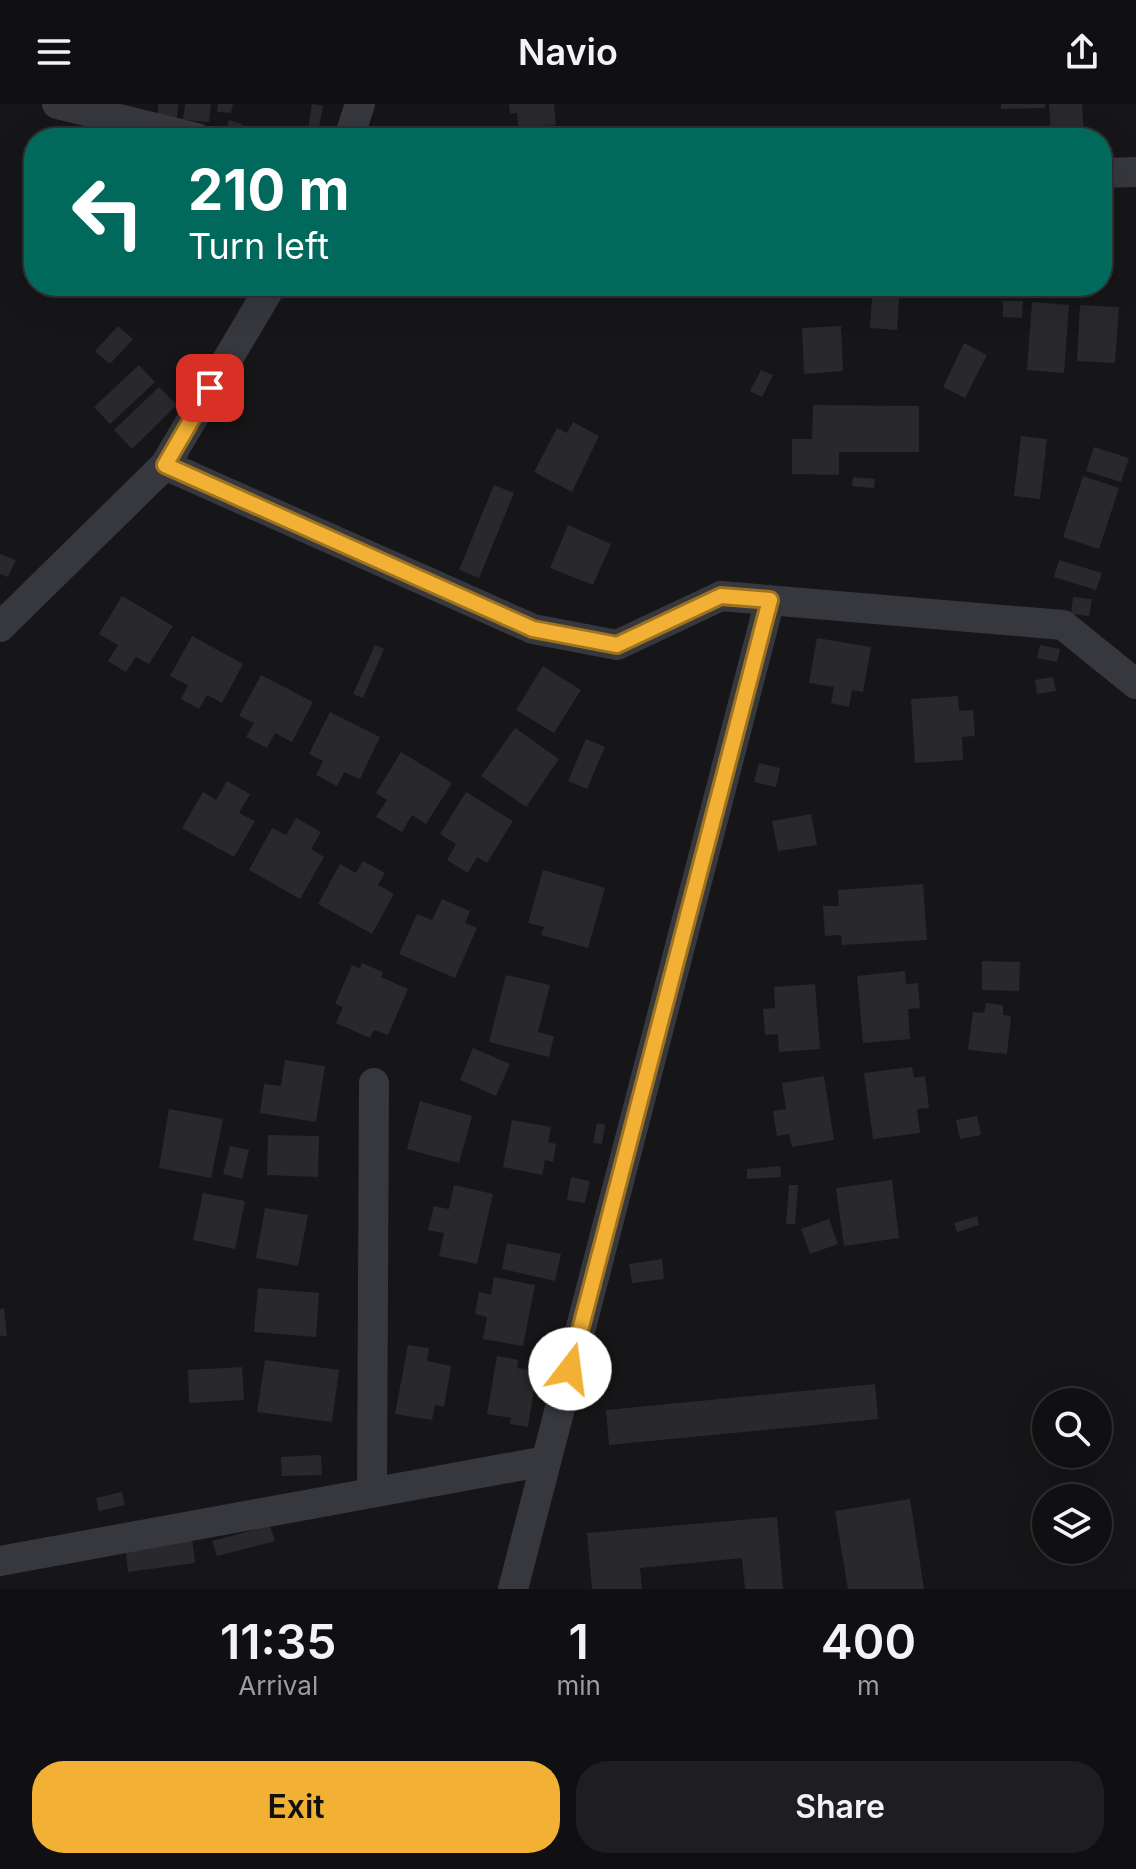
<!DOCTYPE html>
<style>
body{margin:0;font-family:Inter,sans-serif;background:#1e1e20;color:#f1f3f6;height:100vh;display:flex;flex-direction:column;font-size:30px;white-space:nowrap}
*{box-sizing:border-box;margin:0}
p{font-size:26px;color:#9c9d9f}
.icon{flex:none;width:44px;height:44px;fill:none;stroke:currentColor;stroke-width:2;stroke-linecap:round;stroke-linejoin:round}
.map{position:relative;height:1485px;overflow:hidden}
.side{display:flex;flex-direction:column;background:#101012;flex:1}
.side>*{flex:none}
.banner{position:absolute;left:24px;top:24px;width:1088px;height:168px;border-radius:32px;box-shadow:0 8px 32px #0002,0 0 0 2px #303032;background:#00695c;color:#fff;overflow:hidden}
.tools{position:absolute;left:1032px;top:1284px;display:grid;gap:16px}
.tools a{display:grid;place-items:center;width:80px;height:80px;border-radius:50%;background:#101012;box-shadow:0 8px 32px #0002,0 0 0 2px #303032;font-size:40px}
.pin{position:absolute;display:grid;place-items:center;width:68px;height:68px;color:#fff;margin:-34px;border-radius:16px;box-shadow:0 4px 12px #0006}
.me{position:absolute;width:88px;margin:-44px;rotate:15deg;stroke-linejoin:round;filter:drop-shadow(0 0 6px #0008)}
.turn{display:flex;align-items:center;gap:28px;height:168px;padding:0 32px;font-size:36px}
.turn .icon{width:104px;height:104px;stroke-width:2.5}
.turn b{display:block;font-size:56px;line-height:68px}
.eta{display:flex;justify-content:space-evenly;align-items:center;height:136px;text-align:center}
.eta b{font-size:48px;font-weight:600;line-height:56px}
.cta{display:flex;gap:16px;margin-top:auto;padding:16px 32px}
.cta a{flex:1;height:92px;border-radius:32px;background:#f2b134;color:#111;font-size:32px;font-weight:600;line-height:92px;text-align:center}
.cta a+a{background:#1e1e20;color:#f1f3f6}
header{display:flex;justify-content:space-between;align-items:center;height:104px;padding:0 32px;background:#101012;font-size:36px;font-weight:600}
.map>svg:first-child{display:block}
</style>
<header><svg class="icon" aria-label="menu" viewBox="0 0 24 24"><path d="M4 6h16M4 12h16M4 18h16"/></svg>Navio<svg class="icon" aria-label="share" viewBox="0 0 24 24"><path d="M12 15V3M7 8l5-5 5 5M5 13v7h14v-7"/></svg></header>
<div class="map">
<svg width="1136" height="1485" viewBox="0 0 1136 1485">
<rect width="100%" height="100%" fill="#161618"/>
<path fill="#29292c" d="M158,0H178L177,15H158Z
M185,0H211L209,18L183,16Z
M218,0H233L231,9L217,8Z
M312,0L323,2L317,34L307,33Z
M509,0H554L556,21L518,24L517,9L510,10Z
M1001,0H1045V4L1001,5Z
M1049,0H1082L1084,33L1051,34Z
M229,16L242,20L238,31L226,27Z
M872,193L899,194L897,226L870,224Z
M1003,197H1023L1022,214L1003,213Z
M1032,198L1069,201L1064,269L1027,266Z
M1080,201L1119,203L1115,259L1077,257Z
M118,222L133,235L110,260L95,247Z
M841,222L843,267L804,270L802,224Z
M964,239L987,251L965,294L943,283Z
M139,261L155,278L110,320L94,303Z
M761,266L773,271L762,293L750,287Z
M159,283L177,301L132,345L114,326Z
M813,301L919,302V348H839V371L792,370V335H812Z
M573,318L599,332L572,388L534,368L557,324L567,329Z
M1021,332L1047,335L1040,395L1014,392Z
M1094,343L1129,354L1121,378L1086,367Z
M1083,372L1119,384L1099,445L1063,433Z
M853,373L875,375L874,384L852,382Z
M494,381L514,389L479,474L459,466Z
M568,421L611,440L593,481L550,464Z
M0,450L16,456L8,473L0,470Z
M1059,456L1102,469L1096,486L1054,473Z
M122,492L173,522L149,560L136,553L126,568L108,557L118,541L99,530Z
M1073,493L1092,495L1089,512L1071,510Z
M192,532L243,560L222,599L207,591L199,605L181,595L188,581L170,572Z
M817,534L871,543L863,588L852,586L849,603L831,599L834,583L809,579Z
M375,541L384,545L363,594L353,590Z
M1040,541L1060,545L1057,558L1037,554Z
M543,562L581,586L554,629L516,606Z
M261,571L313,598L292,638L275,629L267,644L246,633L254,619L239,612Z
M1053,573L1056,587L1037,590L1035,576Z
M958,592L959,607L973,606L975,632L962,633L963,656L915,659L911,595Z
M330,608L380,633L360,675L344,668L337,682L316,671L323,657L309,650Z
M515,624L559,655L526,703L481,672Z
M586,635L605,643L587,685L568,677Z
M401,648L452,679L426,720L412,711L402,728L376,713L387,696L376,689Z
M759,659L780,664L776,683L754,678Z
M227,677L250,690L239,709L255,717L234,753L182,724L203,688L216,696Z
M466,688L513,717L487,759L477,753L468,769L447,756L456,740L440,730Z
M811,710L817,741L778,747L772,717Z
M296,714L321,728L311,745L324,753L300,795L249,766L272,724L286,731Z
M363,757L385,769L378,781L394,790L372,830L318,800L340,760L356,769Z
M543,766L605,784L588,844L541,831L544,823L528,819Z
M923,780L927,836L842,841L841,831L825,832L823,802H839L838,786Z
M442,795L470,807L465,819L477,824L455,874L399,850L417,810L432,816Z
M982,857L1020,858L1019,887L982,886Z
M362,859L383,868L381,873L408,885L388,931L374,926L370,934L336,919L343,903L335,900L352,861L360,865Z
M905,867L906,880L918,879L920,904L908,905L910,935L863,939L857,872Z
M506,871L550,881L538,928L554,932L549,953L489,938Z
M815,880L820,945L779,948L778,930L765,931L763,905L775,904L774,883Z
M986,899L1003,901V911L1011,912L1007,950L968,946L973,908L984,909Z
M473,944L510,960L496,992L460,976Z
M285,956L325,962L316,1018L260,1009L264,980L281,982Z
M912,963L914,974L925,972L929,1004L917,1005L920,1029L873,1035L864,969Z
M824,972L834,1036L792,1043L789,1030L777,1032L773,1007L786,1005L782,979Z
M420,997L472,1012L459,1059L407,1045Z
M169,1005L223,1015L211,1074L159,1064Z
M977,1012L981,1031L960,1035L956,1016Z
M512,1016L551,1023L548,1038L556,1040L553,1058L545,1056L542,1071L503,1063Z
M597,1019L605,1021L602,1040L593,1039Z
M268,1031L319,1032L318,1073L267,1071Z
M230,1042L249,1046L242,1075L223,1070Z
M780,1062L781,1073L747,1075V1065Z
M571,1073L590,1077L585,1099L567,1096Z
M892,1076L899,1134L844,1142L836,1084Z
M454,1081L493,1090L477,1160L439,1152L444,1129L428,1126L434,1102L449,1105Z
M789,1081H798L795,1120H786Z
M203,1089L245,1097L235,1145L193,1136Z
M265,1104L308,1111L298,1162L256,1154Z
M977,1112L979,1121L957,1128L954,1119Z
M829,1115L838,1140L810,1150L801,1125Z
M507,1139L561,1150L555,1177L502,1165Z
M662,1155L664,1175L632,1179L629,1160Z
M494,1173L535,1181L523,1242L483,1235L487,1213L475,1210L479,1188L491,1191Z
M258,1184L319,1189L316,1233L254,1228Z
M4,1204L7,1232H0V1205Z
M408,1241L429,1244L427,1257L451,1262L444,1303L435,1301L432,1316L395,1310Z
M497,1252L518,1256L517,1264L537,1267L528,1323L510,1320L511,1314L487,1310Z
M265,1256L339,1266L332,1318L257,1308Z
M242,1263L244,1296L189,1299L188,1266Z
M875,1280L878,1315L609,1341L606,1306Z
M321,1351L322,1371L282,1372L281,1353Z
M122,1388L125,1401L99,1407L96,1394Z
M910,1395L924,1485H848L835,1407Z
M777,1413L783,1485H745L742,1454L640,1464L642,1485H592L587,1429Z
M270,1422L275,1437L217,1452L212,1437Z
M192,1433L195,1459L128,1468L125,1441Z"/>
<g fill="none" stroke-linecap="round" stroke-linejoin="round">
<path stroke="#37383d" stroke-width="30" d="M57,0L197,34
M349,34L360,0
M1102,69L1136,68
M271,182L165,361L533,525L617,541L721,492L1063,521L1136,580
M0,523L165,361
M372,1389L374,979
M0,1457L546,1357
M513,1485L770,496"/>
</g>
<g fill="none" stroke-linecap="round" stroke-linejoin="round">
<defs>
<path id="route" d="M210,284L165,361L533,525L617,541L721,492L770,496L570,1265"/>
</defs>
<use href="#route" stroke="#9d7322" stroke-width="20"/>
<use href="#route" stroke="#f2b134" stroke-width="14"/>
</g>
</svg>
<div class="tools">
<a><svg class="icon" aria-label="search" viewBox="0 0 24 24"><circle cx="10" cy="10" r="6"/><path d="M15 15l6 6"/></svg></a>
<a><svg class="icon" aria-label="layers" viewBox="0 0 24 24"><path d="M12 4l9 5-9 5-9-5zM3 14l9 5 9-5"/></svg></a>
</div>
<div class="pin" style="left:210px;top:284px;background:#d93025"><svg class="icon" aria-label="arrive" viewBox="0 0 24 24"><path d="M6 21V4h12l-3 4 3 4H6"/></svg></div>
<svg class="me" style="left:570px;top:1265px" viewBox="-20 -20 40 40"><circle r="19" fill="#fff"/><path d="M0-13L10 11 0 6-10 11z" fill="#f2b134"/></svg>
<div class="banner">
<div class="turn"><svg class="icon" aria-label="left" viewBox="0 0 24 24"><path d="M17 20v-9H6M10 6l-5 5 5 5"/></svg><div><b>210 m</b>Turn left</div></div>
</div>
</div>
<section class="side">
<div class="eta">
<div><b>11:35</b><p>Arrival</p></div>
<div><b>1</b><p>min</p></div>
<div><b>400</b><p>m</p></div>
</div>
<div class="cta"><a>Exit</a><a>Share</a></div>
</section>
